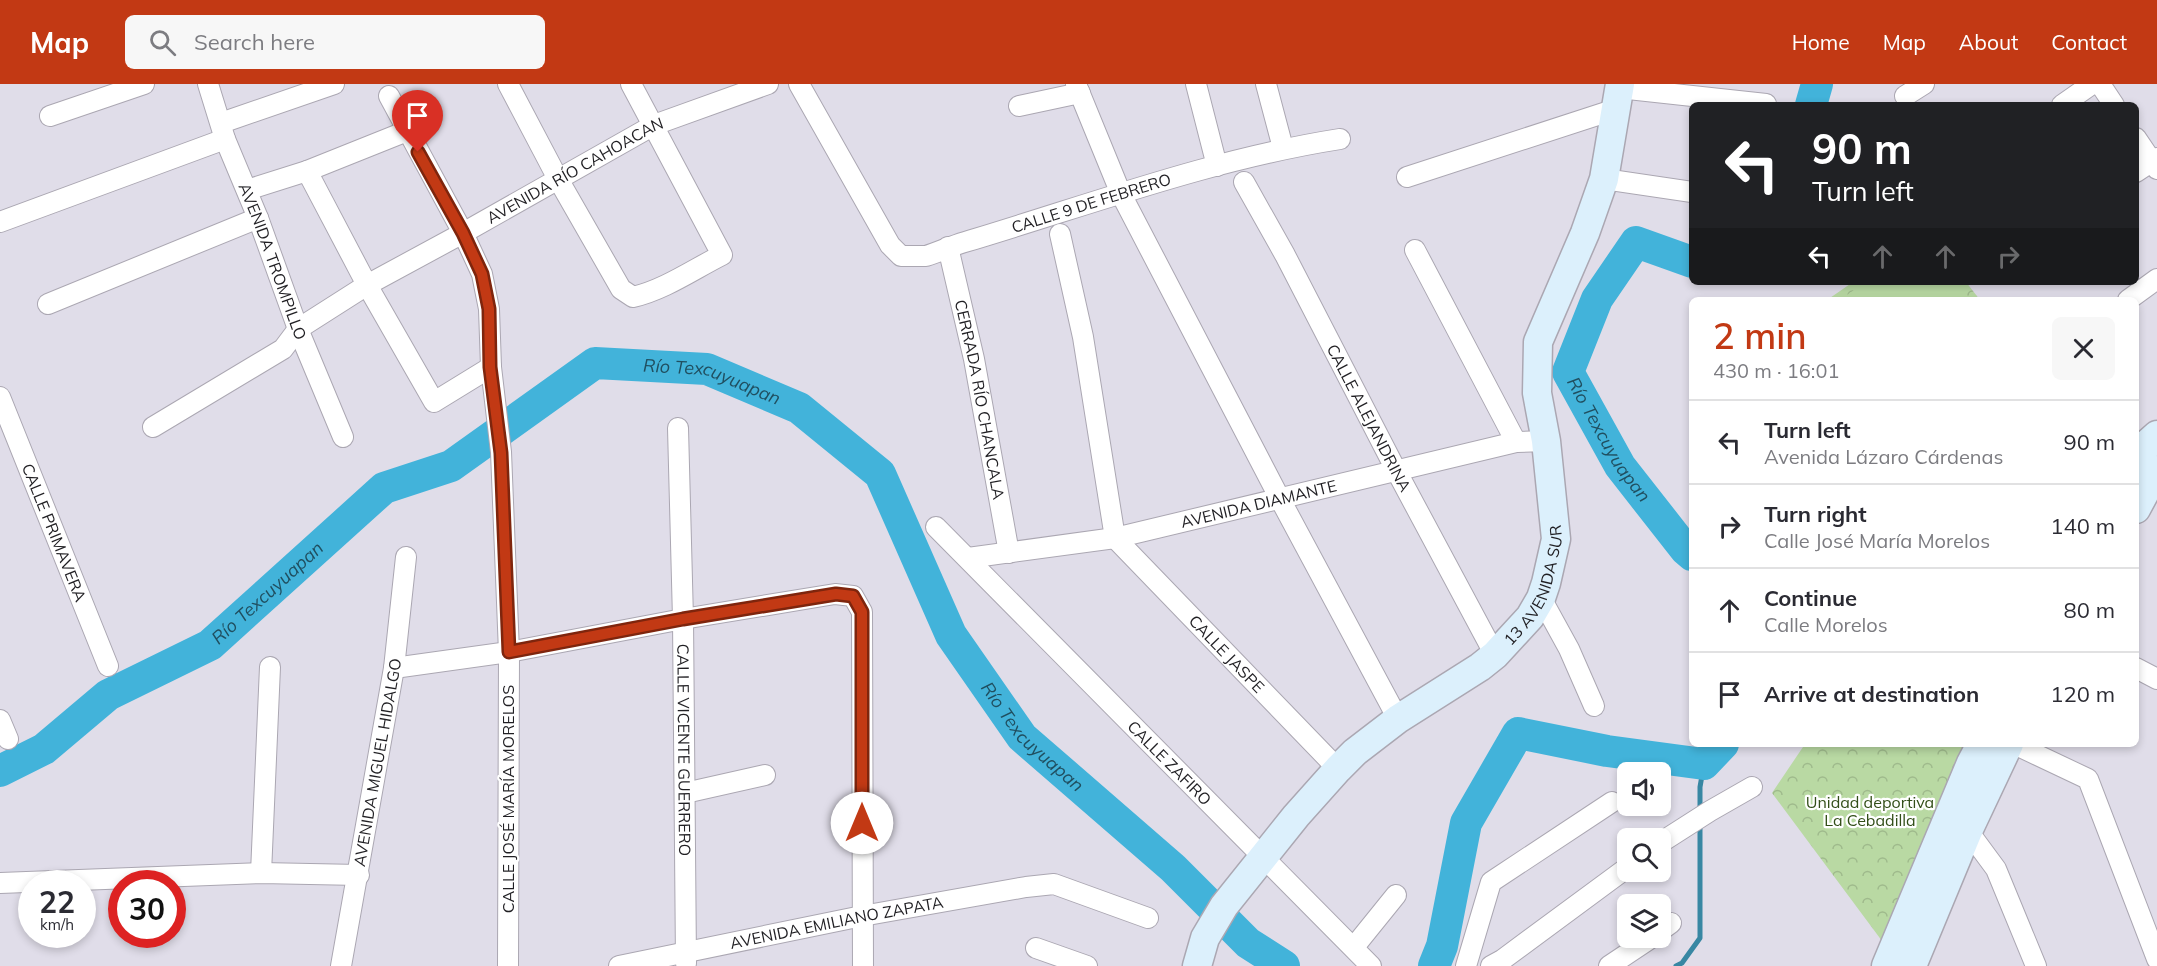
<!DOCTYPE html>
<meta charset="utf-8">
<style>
body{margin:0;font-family:Mulish,sans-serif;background:#f7f7f7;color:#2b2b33;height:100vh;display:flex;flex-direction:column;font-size:22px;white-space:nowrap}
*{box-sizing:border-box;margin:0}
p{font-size:20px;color:#7c7c81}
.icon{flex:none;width:33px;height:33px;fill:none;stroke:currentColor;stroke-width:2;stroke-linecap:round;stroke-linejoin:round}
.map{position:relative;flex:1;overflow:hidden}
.panel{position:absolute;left:1689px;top:213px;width:450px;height:450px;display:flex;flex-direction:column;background:#fff;border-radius:9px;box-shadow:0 3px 9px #0003}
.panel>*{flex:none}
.top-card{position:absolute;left:1689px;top:18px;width:450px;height:183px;border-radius:9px;box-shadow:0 3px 9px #0003;background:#202124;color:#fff;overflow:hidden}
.fabs{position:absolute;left:1617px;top:678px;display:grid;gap:12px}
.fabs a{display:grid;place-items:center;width:54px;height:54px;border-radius:9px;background:#fff;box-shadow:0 3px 9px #0003;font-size:30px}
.speed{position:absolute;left:18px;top:786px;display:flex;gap:12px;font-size:30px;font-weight:700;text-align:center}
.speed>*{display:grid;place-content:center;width:78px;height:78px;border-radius:50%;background:#fff;box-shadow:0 3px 9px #0003;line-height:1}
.speed small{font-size:15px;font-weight:400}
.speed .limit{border:9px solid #d22;background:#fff;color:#111}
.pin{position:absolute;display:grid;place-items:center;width:51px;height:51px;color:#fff;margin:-62px -26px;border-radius:50% 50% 50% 0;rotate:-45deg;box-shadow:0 0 6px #0007}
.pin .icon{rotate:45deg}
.me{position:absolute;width:66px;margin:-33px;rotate:0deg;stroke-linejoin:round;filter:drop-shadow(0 0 4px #0008)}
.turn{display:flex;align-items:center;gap:21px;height:126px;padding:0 24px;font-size:27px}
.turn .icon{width:78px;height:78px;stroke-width:2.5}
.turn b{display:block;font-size:42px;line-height:51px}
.lanes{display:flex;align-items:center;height:57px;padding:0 24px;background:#0003;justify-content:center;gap:30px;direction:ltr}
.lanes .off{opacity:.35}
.round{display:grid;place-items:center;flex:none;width:63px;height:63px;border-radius:9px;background:#f7f7f7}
.summary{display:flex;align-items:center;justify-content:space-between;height:102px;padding:0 24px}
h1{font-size:36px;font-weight:600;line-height:45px;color:#c23914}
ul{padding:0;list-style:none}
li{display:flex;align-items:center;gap:18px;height:84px;padding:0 24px;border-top:2px solid #e1e1e2}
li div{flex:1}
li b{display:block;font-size:22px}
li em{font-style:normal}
header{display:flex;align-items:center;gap:36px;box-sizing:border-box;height:84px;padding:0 30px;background:#c23914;color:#fff}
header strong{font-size:28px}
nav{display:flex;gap:33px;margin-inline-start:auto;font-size:21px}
.search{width:420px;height:54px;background:#f7f7f7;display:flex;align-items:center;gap:15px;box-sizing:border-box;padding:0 21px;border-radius:9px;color:#7c7c81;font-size:22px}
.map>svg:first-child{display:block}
</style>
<header>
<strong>Map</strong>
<div class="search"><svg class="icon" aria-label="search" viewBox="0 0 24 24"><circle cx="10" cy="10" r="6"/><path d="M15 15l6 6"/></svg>Search here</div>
<nav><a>Home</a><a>Map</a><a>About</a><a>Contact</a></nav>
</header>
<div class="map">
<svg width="2157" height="882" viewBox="0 0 2157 882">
<defs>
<pattern id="park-crowns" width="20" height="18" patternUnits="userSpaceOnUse" patternTransform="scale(1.5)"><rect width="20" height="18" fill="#b9d9a3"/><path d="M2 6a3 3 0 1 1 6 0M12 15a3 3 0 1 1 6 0" fill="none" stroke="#9fba8c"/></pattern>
</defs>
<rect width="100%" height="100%" fill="#e0dde9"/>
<path fill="url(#park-crowns)" d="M1853,198H1966L1980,216H1827Z
M1805,660H1978L1882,857L1772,709Z"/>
<path fill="#b9d9a3" d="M1865,198H1940L1953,216H1840Z"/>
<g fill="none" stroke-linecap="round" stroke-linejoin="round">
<path stroke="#3887a3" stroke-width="5" d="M1700,727V703L1704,680
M1676,882L1682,879L1700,854V739"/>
<g stroke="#42b3da" stroke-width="32">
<path d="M1811,21L1817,0"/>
<path id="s1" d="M1692,178L1636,158L1597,215L1568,288L1620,382L1685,465L1692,471"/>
<path id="s2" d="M0,687L44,665L108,611L210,561L384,404L451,382L595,279L707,285L799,324L880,390L951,551L1022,653L1173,784L1248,859L1284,882"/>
<path d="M1434,882L1442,862L1466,739L1518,649L1607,667L1704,680L1723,660"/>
</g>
<defs>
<g id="street">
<path id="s3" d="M208,0L225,55L258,134L298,245L343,353"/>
<path d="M508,0L558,95L621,205L633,213C664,206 694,185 722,171L631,0"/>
<path id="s4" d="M799,0L890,161L901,172H926C939,168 951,162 965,158C1089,121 1212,75 1340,55"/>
<path d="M1076,0L1121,110L1280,415L1398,635"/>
<path d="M1196,0L1217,82"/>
<path d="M1266,0L1283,64"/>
<path d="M2100,0L2114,21"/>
<path d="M1619,4L1766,20"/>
<path d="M389,12L463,149L482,190L489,225L491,283L501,368L509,568L508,882"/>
<path d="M1905,12L1924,0"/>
<path d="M2062,21L2092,0"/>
<path d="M1019,22L1080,9"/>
<path d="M50,32L144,0"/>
<path d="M221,39L334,0"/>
<path d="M2136,54L2157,85"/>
<path d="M307,87L367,201L434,318L491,283"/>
<path d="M2136,88L2157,74"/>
<path d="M1407,93L1616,25"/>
<path d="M1604,95L1692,108"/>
<path id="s5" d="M1244,98L1285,171L1397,388L1495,571"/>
<path d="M247,106L307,87L407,47"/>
<path d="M0,138L225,55"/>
<path id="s6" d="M1060,150L1083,253L1115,454L1338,685"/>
<path id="s7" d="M948,163L974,275L1009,469"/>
<path d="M1415,166L1516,358"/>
<path d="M2128,216L2157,195"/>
<path d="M48,220L258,134"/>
<path id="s8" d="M0,313L108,582"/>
<path id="s9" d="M153,343L283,265L298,245L367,201L463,149L654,41L768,0"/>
<path id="s10" d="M678,344L683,535L686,879"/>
<path id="s11" d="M936,443L1371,882"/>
<path id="s12" d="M968,474L1115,454L1516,358L1546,357"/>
<path d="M1541,514L1569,565L1594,622"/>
<path d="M394,584L509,568L683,535L835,510L853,512L862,528L863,882"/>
<path d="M2136,584L2157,595"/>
<path d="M0,636L8,655"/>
<path d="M2014,660L2088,695L2157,875"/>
<path d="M685,709L765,691"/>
<path d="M1968,747L1996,785L2036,882"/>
<path d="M1660,759L1710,727L1752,703"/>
<path d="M261,789L270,583"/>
<path d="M0,799L261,789L359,791"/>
<path d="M1660,847L1671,839"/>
<path d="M1354,863L1396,811"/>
<path d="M1036,864L1087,882"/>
<path id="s13" d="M341,882L394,584L406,473"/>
<path id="s14" d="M619,882L862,832L1026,803L1054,800L1148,834"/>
<path d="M1466,882L1491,798L1612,718"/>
<path d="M1491,882L1502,876L1628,783"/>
<path d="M1609,882L1651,854"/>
</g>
<g id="secondary">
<path d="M2136,380L2148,359L2157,351"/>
<path d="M2136,425L2157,386"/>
<path id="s15" d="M1197,882L1205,854L1224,822L1296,732L1338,685L1355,668L1398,635L1480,583L1495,571L1530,533L1541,514L1546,499L1556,455L1546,357L1537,309L1538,258L1585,149L1604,95L1620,0"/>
<path d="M1886,882L1971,679L1981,660"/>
<path d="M1912,882L1968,747L2009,660"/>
</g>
</defs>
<use href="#street" stroke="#aba7b2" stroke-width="22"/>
<use href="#secondary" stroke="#aba7b2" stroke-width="31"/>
<use href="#street" stroke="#fff" stroke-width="20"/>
<use href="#secondary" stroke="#dcf0fc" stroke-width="28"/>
</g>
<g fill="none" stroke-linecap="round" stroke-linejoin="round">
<defs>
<path id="route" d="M418,68L463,149L482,190L489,225L490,283L501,369L509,568L683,535L836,510L853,512L862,528V739"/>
</defs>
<use href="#route" stroke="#7e250d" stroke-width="15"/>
<use href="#route" stroke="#c23914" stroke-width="10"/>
</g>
<g text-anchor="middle" stroke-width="4.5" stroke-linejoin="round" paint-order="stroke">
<g font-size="16" fill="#201f23" stroke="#fff">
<text dy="6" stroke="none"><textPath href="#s9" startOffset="496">AVENIDA RÍO CAHOACAN</textPath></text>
<text dy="6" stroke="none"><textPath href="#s4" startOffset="399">CALLE 9 DE FEBRERO</textPath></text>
<text dy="6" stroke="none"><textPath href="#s3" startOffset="189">AVENIDA TROMPILLO</textPath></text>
<text dy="6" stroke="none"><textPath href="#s7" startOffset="156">CERRADA RÍO CHANCALA</textPath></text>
<text dy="6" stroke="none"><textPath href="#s5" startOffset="267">CALLE ALEJANDRINA</textPath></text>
<text dy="6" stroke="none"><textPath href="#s12" startOffset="296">AVENIDA DIAMANTE</textPath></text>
<text dy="6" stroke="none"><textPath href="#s8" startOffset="146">CALLE PRIMAVERA</textPath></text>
<text dy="6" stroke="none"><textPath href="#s15" startOffset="522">13 AVENIDA SUR</textPath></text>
<text dy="6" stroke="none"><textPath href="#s6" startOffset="470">CALLE JASPE</textPath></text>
<text dy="6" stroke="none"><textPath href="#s10" startOffset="322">CALLE VICENTE GUERRERO</textPath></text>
<text dy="6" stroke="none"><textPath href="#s13" startOffset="207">AVENIDA MIGUEL HIDALGO</textPath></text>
<text dy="6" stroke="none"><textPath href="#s11" startOffset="332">CALLE ZAFIRO</textPath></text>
<text transform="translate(508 715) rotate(-90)" y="6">CALLE JOSÉ MARÍA MORELOS</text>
<text dy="6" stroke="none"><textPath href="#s14" startOffset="222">AVENIDA EMILIANO ZAPATA</textPath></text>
</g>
<g font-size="16" fill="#324e18" stroke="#fff">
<text x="1870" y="724">Unidad deportiva<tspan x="1870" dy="18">La Cebadilla</tspan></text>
</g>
<g font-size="18" font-style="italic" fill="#204f60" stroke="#fff">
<text dy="6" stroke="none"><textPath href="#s2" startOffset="848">Río Texcuyuapan</textPath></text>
<text dy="6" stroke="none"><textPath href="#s1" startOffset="286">Río Texcuyuapan</textPath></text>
<text dy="6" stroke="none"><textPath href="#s2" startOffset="324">Río Texcuyuapan</textPath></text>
<text dy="6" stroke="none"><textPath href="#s2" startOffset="1352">Río Texcuyuapan</textPath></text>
</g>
</g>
</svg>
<div class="fabs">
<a><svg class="icon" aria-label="sound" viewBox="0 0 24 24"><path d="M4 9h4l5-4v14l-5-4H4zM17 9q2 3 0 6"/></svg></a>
<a><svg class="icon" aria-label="search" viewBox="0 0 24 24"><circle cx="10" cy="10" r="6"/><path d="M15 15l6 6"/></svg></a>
<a><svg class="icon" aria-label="layers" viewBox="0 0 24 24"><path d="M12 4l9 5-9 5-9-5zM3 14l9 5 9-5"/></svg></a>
</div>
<div class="speed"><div>22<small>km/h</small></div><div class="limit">30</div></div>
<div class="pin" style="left:418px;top:68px;background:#d93025"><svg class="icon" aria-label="arrive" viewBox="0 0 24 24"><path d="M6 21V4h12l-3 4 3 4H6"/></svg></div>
<svg class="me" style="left:862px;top:739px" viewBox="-20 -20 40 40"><circle r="19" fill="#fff"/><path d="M0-13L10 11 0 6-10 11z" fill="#c23914"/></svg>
<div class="top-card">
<div class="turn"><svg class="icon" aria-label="left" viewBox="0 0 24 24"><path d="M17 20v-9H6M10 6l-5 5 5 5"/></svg><div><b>90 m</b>Turn left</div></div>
<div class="lanes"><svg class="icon" aria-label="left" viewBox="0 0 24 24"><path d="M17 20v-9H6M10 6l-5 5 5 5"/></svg><svg class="icon off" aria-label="ahead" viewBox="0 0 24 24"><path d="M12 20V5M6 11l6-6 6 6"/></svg><svg class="icon off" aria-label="ahead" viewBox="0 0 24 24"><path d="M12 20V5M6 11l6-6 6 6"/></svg><svg class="icon off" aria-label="right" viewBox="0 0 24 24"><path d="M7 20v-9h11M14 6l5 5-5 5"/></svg></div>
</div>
<section class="panel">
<div class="summary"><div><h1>2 min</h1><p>430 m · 16:01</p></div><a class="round"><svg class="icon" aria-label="close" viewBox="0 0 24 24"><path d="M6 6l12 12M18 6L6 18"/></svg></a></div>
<ul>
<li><svg class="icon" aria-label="left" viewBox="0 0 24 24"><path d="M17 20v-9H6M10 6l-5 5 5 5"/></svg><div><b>Turn left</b><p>Avenida Lázaro Cárdenas</p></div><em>90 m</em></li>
<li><svg class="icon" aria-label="right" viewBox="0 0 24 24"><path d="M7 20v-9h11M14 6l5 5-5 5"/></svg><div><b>Turn right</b><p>Calle José María Morelos</p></div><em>140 m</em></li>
<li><svg class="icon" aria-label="ahead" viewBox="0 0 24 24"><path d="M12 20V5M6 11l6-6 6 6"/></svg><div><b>Continue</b><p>Calle Morelos</p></div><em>80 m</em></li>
<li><svg class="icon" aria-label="arrive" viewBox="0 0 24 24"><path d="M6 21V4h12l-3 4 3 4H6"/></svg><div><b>Arrive at destination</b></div><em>120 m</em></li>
</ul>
</section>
</div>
